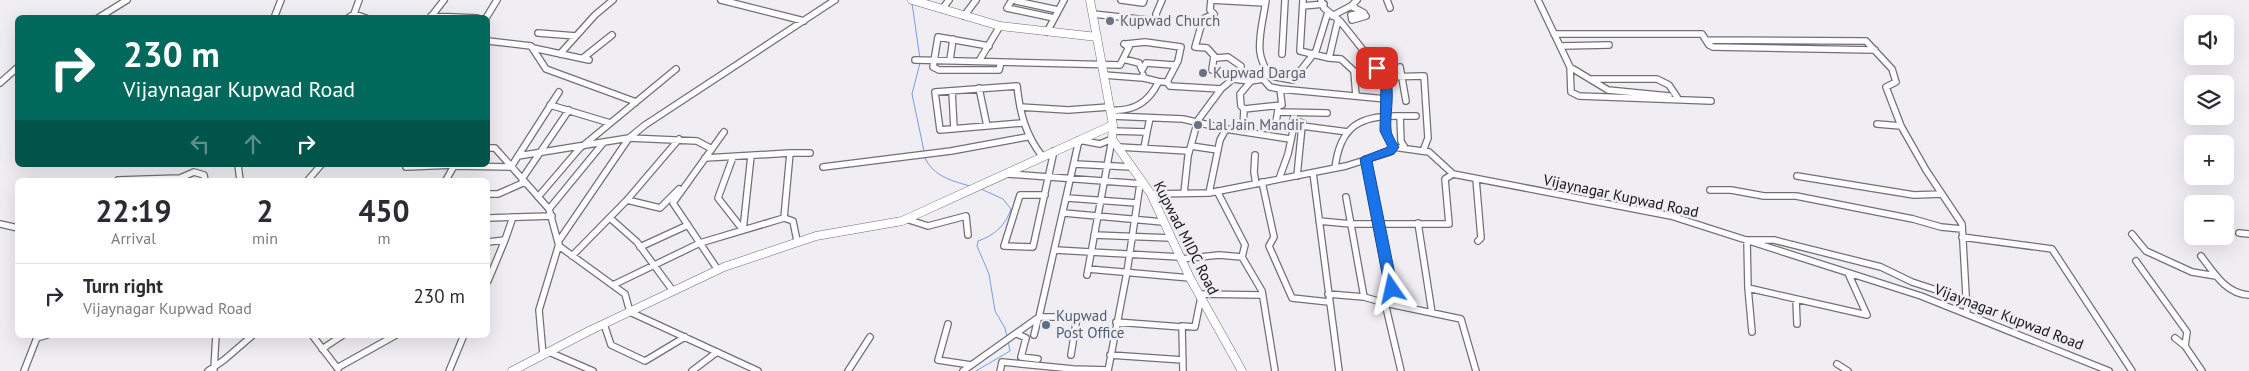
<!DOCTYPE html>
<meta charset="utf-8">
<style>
body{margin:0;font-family:"PT Sans",sans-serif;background:#f7f7f7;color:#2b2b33;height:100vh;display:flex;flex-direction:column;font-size:19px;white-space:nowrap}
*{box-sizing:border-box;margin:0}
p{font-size:16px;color:#7c7c81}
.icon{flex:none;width:28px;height:28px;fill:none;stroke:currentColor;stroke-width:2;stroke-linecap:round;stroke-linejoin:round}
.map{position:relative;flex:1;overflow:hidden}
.drawer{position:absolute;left:15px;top:178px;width:475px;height:160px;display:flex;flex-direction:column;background:#fff;border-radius:8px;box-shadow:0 5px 20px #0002}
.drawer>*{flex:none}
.hud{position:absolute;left:15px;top:15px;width:475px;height:152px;border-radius:8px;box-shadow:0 5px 20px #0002;background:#00695c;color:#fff;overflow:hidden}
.tools{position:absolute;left:2184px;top:15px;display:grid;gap:10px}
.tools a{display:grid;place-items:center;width:50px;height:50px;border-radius:8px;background:#fff;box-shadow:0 5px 20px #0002;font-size:25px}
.pin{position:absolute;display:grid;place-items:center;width:42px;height:42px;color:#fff;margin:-21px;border-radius:10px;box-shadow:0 2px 8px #0006}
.me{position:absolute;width:55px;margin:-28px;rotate:349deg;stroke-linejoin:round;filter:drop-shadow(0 0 4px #0008)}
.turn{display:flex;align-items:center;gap:18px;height:105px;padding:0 25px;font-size:22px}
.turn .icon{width:65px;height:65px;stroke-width:2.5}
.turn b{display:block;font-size:35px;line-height:42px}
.lanes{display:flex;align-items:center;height:48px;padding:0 25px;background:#0003;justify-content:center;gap:25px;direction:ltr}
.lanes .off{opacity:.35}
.eta{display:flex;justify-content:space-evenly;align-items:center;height:85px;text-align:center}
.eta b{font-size:30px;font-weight:600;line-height:35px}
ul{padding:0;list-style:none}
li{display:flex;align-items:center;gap:15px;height:65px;padding:0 25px;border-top:1px solid #e1e1e2}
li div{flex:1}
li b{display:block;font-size:19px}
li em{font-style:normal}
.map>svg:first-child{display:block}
</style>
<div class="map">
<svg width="2249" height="371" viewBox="0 0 2249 371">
<rect width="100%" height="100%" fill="#f0edf3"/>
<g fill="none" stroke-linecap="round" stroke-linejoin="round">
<path stroke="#789fdd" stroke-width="1" d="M912,3L920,59
M920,63L912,94L924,151
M925,158C933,176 952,181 970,186
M981,189L1003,199L1011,209C1005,226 995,235 978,241L977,246L989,274L995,311L1005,328L1007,337
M976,371L1010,351L1008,341"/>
<defs>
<path id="minor" d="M721,0L804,21
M1012,0L1007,8L1054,18
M1121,0L1143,3L1144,0
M1211,0L1210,10L1214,14L1203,19L1195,47L1207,48L1216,58L1228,57L1241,66L1240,80
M1211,0L1265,3
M1303,0L1300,51L1329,58
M1321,0L1324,8L1340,21L1383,75L1386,82L1385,131L1393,147
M1387,0L1390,8
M1538,0L1570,67L1571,92L1579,96L1711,101
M1016,1L1058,10
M1303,6L1324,4
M1354,6H1351L1357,0
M942,9L949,0
M354,14L366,18
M1093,14L1157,21L1156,14L1162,0
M431,16L477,18
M964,16L976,0
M1332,16L1351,6L1364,13L1351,15L1352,20L1366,16
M98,18L127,0
M274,18L281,0
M348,18L354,14L359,0
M430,18L444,0
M486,18L497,0
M1338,20L1329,58L1341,59L1354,71L1356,96
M1047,32L1064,0
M538,33L576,36
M1554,34H1702L1709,45L1713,47L1875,50
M1707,40L1866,41L1892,69L1896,82L1886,87L1901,126L1877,124
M488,41L531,46L546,69L636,102
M1126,44L1145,42L1181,47L1178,61L1167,82C1158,83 1152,79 1143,78
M989,46L938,37L933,67L939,70H999L1001,62L1120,65L1129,47L1124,44
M1561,46L1609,45
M533,48L589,60
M560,54L595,15L613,0
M1282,54L1285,0
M583,58L612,35
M1123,59L1139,63L1142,70L1146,63L1174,65
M915,60L1001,62
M950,60L953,39
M979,61L1000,26
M1400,67L1406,101
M1570,67L1608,90L1669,96
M1212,70L1214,56
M1104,75L1143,78V75
M1265,75L1293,80L1316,51L1328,12
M1384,77L1424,76L1428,138L1423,151
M1592,79H1657L1669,85L1677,97
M1167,82L1170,86L1221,89L1198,120L1188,156L1184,193
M0,83L18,67
M979,88L987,126
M1221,89L1233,79L1251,81
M1280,89L1386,99
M952,91L954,129
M550,105L610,123
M1020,107L1068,110L1109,107
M1244,109L1282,105L1280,89L1270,87L1263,79
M1110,110C1133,112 1148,103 1158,83
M1278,112L1327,113
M1111,116L1183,119L1226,129
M1400,116H1416
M1022,123L940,130L935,92L1017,86C1020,113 1025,134 1042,156
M1901,126L1926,170L1962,224L1967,313
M1275,128L1278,110
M1112,131L1147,132L1144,148
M1238,131L1290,139
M1147,132L1150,118
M1191,146L1218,150
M1119,147L1188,151
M488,148H495L549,209L559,246L625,294L630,312L758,371
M790,153H810
M1255,155L1254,172L1256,184
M518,156L604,142
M733,157L718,198L743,230
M705,158L790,153L784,218L793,221L797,241
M1366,159L1395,305
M1075,164L1132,167
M238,165L240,180
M406,167L455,165
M511,167L559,92
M823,167L951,151L1027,137
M1335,168C1340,126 1360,115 1400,116L1401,141L1405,148
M1313,173L1339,371
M1008,174L1143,184
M1297,176L1302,126L1348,132
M1797,176L1914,195L1942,194
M178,179L194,172L204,175L205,180
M522,179L569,110
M1279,179L1288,154L1294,126H1302L1303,123L1293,120L1295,113
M1476,179L1481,238L1478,241
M118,180L180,178
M308,180L321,165
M446,180L454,166L511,167
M1262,182L1274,237L1269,246L1292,298L1329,302
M1710,190H1731L1764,196H1796L1913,219L1941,227L1962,229
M1209,193L1220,140L1226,129L1238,131L1243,128L1244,109L1241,106L1240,94L1251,81L1263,79C1269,67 1261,64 1260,52C1258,36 1264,16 1266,0
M488,194H498L525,182
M1151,194L1209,193L1346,166L1390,152L1393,147L1429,152L1453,174L1671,216L1921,296L2109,371
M1045,195H1020L1004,246L1033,247L1054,151
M538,197L579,149L676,69
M1067,198L1137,203
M627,200L660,208L679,189
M549,209L604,142L629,138L645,125L835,0
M1064,213L1163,222
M488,218L552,216
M610,218L637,242L673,291
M906,219L928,226L966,216L968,235
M1319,221L1351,224H1449L1445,179L1453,174
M1418,223L1432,313
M0,224L18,228
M743,230L751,156
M2239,233L2249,234
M2132,234L2146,251L2192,272L2216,276
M1094,235L1171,238
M1962,237L2052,249L2132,371
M488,242L505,240L513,217
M558,242L629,138L697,141L712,149
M640,247L688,225
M1055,250L1180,257
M572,256L627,200L679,139
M2201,256C2214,273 2226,294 2249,295
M1242,257L1262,291L1275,371
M1181,259L1219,255L1242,257L1245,245L1217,191
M2136,261L2187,332L2185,346
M1088,269L1190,278
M718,270L673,203L724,132
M1848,273L1867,315L1748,288L1747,240H1774L1881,267L1912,282L1958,297
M1087,275L1112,139
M488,281L505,240
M613,285L700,243L784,218
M1748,288L1752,332
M1199,294L1262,295
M1328,294L1364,297L1346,197
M1364,297L1385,303L1401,371
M1796,299L1797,324
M1385,303L1461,319L1476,371
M1039,317H1077L1071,355
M1116,322L1182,327
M604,324L611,345L645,361L685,337
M948,324L938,360L971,365
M1017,334L1026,338L1021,357L1038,359
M312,335L338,369
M1034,335L1038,319
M37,338L47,335
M2175,338L2185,346L2202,371
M322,349L343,335
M549,352L593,371
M543,355L539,310L559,244
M1110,355L1183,360
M1837,364L1848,371
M337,368L396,335
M214,369L216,335
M24,371L38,335
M208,371L224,360L253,335
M449,371L464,335
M692,371L717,352
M848,371L870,337
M963,371L1039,317L1079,140L1100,144L1112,139
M1000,371L1002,362L1073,369L1108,370
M1108,371L1127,272L1140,184
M1183,371L1182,326L1195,327L1201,297"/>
<path id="major" d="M912,0L1000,26L1097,37
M1090,0L1113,125L1112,139L1151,194L1190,278L1242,371
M512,371L589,331L724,267L816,236L902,221L1113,125"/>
</defs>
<use href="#minor" stroke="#737075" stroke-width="8"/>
<use href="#major" stroke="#737075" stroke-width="9"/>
<use href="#minor" stroke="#fff" stroke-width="5.5"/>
<use href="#major" stroke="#fff" stroke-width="8"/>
</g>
<path fill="#1a73e8" stroke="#114b97" d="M1377,65C1401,72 1389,111 1391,129C1391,135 1396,142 1399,147L1394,154L1372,161L1398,289L1392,293L1385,289L1360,159L1362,157L1388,147L1380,131L1381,82L1371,68Z"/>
<g fill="#6b7280" stroke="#f0edf3" stroke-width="2">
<circle cx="1110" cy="21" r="5"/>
<circle cx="1203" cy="73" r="5"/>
<circle cx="1198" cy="125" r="5"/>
</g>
<circle fill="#5c6f8a" stroke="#f0edf3" stroke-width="2" cx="1046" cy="325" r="5"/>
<g text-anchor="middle" stroke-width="5" stroke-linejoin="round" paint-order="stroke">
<g font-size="15" fill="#5b616d" stroke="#f0edf3" text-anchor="start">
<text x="1120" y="26">Kupwad Church</text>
<text x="1213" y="78">Kupwad Darga</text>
<text x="1208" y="130">Lal Jain Mandir</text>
</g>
<g font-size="15" fill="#131214" stroke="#f0edf3">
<text transform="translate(1621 196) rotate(12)" y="5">Vijaynagar Kupwad Road</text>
<text transform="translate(1186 238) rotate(63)" y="5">Kupwad MIDC Road</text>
<text transform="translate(2009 317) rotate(21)" y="5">Vijaynagar Kupwad Road</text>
</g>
<g font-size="15" fill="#4e5e75" stroke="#f0edf3" text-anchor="start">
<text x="1056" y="321">Kupwad<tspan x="1056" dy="17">Post Office</tspan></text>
</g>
</g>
</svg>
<div class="tools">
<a><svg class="icon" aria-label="sound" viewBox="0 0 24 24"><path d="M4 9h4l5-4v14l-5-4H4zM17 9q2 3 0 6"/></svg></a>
<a><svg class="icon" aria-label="layers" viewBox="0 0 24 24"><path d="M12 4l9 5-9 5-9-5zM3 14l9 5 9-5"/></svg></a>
<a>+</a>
<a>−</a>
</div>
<div class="pin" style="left:1377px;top:68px;background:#d93025"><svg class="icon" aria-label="arrive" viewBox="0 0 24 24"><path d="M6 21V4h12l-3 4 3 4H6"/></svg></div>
<svg class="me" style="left:1392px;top:289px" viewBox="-20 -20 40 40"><path d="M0-17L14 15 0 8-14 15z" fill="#1a73e8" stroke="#fff" stroke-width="4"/></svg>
<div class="hud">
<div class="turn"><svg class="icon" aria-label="right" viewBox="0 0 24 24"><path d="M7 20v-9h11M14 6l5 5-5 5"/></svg><div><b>230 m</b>Vijaynagar Kupwad Road</div></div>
<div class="lanes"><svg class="icon off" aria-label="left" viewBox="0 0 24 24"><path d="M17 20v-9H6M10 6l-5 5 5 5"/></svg><svg class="icon off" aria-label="ahead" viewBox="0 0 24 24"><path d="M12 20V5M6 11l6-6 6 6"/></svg><svg class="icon" aria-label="right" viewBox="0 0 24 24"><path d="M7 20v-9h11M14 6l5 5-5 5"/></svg></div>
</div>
<section class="drawer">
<div class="eta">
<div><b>22:19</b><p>Arrival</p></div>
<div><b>2</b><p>min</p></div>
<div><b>450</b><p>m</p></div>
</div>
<ul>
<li><svg class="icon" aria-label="right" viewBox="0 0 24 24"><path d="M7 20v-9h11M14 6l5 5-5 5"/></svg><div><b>Turn right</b><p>Vijaynagar Kupwad Road</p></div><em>230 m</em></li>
</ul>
</section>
</div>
